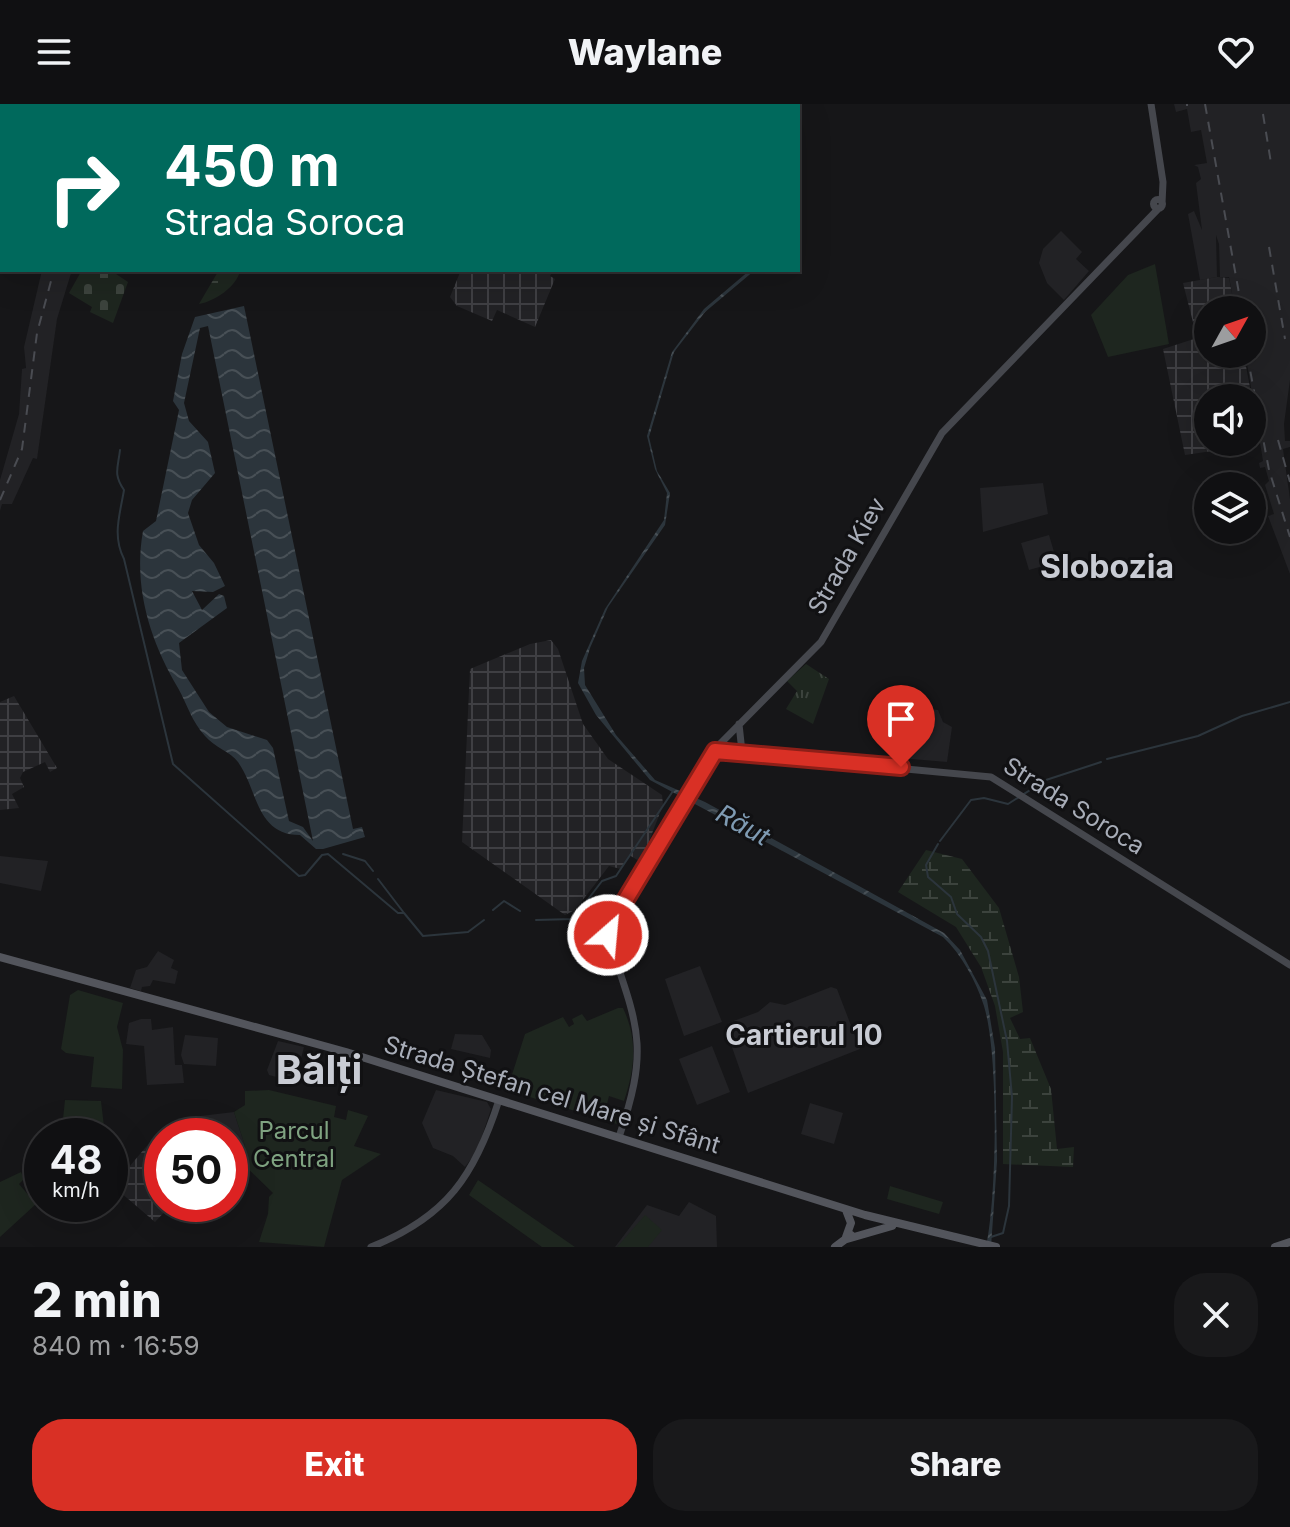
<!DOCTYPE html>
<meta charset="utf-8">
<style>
body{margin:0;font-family:Inter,sans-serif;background:#19191b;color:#f1f3f6;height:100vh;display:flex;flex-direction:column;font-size:30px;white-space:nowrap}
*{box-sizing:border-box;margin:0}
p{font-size:26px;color:#9c9d9f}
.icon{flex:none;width:44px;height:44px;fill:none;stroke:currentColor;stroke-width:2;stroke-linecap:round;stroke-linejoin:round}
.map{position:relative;height:1143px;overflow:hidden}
.side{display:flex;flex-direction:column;background:#101012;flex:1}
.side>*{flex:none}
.hud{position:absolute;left:0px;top:0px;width:800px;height:168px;box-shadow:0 8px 32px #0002,0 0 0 2px #303032;background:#00695c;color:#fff;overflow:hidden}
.needle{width:52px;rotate:50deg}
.buttons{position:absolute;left:1194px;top:192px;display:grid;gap:16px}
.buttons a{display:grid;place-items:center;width:72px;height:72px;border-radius:50%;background:#101012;box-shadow:0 8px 32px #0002,0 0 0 2px #303032;font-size:40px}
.speed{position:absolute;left:24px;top:1014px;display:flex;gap:16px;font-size:40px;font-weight:700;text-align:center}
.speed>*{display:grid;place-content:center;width:104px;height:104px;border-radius:50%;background:#101012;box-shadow:0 8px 32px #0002,0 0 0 2px #303032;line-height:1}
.speed small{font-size:20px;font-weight:400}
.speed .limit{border:12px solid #d22;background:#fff;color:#111}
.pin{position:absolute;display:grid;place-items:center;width:68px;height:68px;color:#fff;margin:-82px -34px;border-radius:50% 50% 50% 0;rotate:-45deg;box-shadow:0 0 8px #0007}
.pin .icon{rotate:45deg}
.me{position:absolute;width:88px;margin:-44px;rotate:27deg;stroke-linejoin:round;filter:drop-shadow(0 0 6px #0008)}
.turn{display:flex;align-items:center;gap:28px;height:168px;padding:0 32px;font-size:36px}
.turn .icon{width:104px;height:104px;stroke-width:2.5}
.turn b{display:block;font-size:56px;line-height:68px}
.round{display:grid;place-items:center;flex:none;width:84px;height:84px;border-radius:32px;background:#19191b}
.summary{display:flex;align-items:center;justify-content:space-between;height:136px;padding:0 32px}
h1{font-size:48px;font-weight:800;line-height:60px}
.cta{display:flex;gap:16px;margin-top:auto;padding:16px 32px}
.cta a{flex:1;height:92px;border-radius:32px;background:#d93025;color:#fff;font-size:32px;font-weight:800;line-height:92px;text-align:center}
.cta a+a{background:#19191b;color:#f1f3f6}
header{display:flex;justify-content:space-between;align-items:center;height:104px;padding:0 32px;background:#101012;font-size:36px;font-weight:800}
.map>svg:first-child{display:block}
</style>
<header><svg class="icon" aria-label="menu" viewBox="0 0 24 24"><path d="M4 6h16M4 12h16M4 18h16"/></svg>Waylane<svg class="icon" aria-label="heart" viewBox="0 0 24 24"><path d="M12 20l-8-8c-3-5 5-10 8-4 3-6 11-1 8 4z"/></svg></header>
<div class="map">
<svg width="1290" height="1143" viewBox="0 0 1290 1143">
<defs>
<pattern id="industrial-grid" width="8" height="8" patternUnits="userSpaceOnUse" patternTransform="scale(2)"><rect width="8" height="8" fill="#222225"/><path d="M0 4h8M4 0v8" fill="none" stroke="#3f3f43"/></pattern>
<pattern id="grass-tufts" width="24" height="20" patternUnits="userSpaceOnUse" patternTransform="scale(2)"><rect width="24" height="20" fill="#1e261f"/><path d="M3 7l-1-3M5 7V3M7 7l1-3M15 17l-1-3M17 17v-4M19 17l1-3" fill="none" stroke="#3c433d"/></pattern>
<pattern id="wetland-marsh" width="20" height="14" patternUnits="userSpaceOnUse" patternTransform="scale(2)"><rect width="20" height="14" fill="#1e261f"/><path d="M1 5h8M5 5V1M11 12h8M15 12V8" fill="none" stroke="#3c433d"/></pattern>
<pattern id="cemetery-stones" width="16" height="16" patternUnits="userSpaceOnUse" patternTransform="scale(2)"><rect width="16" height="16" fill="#1e261f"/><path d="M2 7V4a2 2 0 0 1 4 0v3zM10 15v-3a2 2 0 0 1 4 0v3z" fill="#3c433d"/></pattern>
<pattern id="water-waves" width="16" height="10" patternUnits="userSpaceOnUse" patternTransform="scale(2)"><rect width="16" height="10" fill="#2c353c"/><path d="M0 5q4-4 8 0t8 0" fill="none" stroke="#485056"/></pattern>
</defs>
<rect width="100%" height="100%" fill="#161618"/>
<path fill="#222225" d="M1174,0H1290V276L1284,320L1285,337H1290V343L1283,345L1290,395V470L1268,412L1274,410L1265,381L1269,377L1265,363L1260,364L1259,359L1263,357L1246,253L1230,252L1252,250V206H1235L1229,173H1220L1219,140L1216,131L1217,173L1200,176L1188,110L1194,107L1202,126L1196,79L1201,75L1198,63L1194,61L1207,59L1201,26L1191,28L1187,5L1176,8Z
M1061,127L1082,148L1076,155L1089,167L1064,196L1047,179L1039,159L1043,145Z
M42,166H72L57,215L37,355L33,354L12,400H2L0,407V376L19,310L22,265L26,264L24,243Z
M1043,379L1048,410L983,428L980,384Z
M1049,431L1057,458L1029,466L1021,439Z
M904,601L938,606L943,618L952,623L947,658L900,654Z
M0,752L48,757L41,787L0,779Z
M158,847L174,856L171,864L178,867L175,880L153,876L150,882L142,883L141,887L130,884L136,866L147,863Z
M700,862L722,918L684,932L665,875Z
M831,883L837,885L860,945L748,989L726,926L730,924L728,919L758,908L770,898L785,901Z
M141,915H151L152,926L173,923L175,961H182L184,979L147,981L144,942L126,940L129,919Z
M455,930L482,931L491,946L490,954L451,945Z
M185,931L218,934L216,962L184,960L181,951Z
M278,937L304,943L295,978L269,971L267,966Z
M712,942L730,988L697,1001L679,955Z
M436,986L487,998L491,1005L477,1047L465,1063L453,1052L433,1044L422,1019Z
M810,999L843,1009L834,1040L801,1030Z
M234,1008L245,1042L230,1053V1032H175L192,1013Z
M689,1098L716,1112L717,1143H615L647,1101L679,1112Z"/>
<path fill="url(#industrial-grid)" d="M461,166H553L550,172L555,175L535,223L497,206L492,217L457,202L450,193Z
M1217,173L1229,174L1235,206H1208V250L1244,252L1252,294H1208V338H1252V297L1259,340L1185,351L1163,245L1197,234L1183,179Z
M551,536L558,545L583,620L608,655L662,691L663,701L641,758L629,751L621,765L609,762L575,806L565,811L462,738L470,565L530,540Z
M14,592L57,664L50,668L45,658L23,668L20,674L24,683L12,690L19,704L0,706V598Z
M151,1037L162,1050V1100H172L155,1118L113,1082Z"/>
<path fill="url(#grass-tufts)" d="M806,560L829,575L813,620L786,605L797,587L787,577Z"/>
<path fill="url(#wetland-marsh)" d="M219,166L240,167C236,183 215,197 199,200Z
M926,746L962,755L999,804L1019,873L1023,908L1010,914L1020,935L1030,934L1051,985L1057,1045L1074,1043L1073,1063L1003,1060V948L995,902L981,863L956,823L898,788Z"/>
<path fill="url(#cemetery-stones)" d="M82,166H110L128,178L113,219L90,208L92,203L69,189Z"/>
<path fill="#1e261f" d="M1155,160L1169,240L1108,253L1091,211L1128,171Z
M78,886L123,899L117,923L123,946L122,985L91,983L94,953L66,949L61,945L70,891Z
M618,904H623C638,936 635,964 624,997L609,992L606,1004L621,1009L617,1020L507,986L525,930L563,913L569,923L574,920L572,915L582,910L587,917Z
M269,986L336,1002L334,1013L346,1016L348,1006L368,1012L354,1042L381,1050L342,1076L324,1143L259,1138L268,1110L269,1093L273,1089L242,1059L245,1042L234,1008L245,1001V987Z
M65,996L101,997L105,1031L62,1032L74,1027L69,1015H63Z
M21,1068L24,1075L19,1080L36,1100L0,1133V1078Z
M478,1076L575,1143H542L469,1091Z
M890,1082L943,1098L939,1110L887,1095Z
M645,1111L662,1126L648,1143H617Z"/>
<path fill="url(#water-waves)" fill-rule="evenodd" d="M750,166H755L705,208L674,248L649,333L657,367L670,389L665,421L608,503L590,544L584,564L585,581L616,631L655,676L705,698L859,782L944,829L960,846L987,896L995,944L997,1057L991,1143H986C997,1091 999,951 984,902C976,877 962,851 943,833L650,676L596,611L578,579L582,557L605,505L664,416L667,389L655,365L647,332L672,248L704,205Z
M244,202L353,725L362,723L365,733L323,745H316L300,731C256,731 258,686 238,658C231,648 214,643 205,632C192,618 187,600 178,584C150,537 133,483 143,427L156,417L179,306L173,297L182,250L195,213ZM208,222L313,737L303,723L289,717L273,644L267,636L227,623L209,608L182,566L179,539L227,504L224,492L219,490L202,506L192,487L213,488L225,482L214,459L199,441L188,409L192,396L215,369L208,338L189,317L184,299L200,224Z"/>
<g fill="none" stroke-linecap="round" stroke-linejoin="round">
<path stroke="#2c353c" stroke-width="2" d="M120,346C118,364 113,370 124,386C120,410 112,432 124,455L173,660L299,772L305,771L322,751L328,750L398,809H404L423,832L468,828L484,816
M1107,655L1198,632L1242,612L1290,598
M940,737L971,696L984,694L1008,700L1046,676L1101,658
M938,740L926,761L928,773L951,793L957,810L981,833L988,847L1007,937L1012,993L1009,1102L1003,1129L991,1133
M343,750L365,757L373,767
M378,775L404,809
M493,806L504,797L520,807
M536,816L573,815L602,777L616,772L673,687"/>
<path stroke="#45474d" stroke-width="7" d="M1151,0L1163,78L1162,99
M1153.5 100a4.5 4.5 0 1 1 9 0a4.5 4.5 0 1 1-9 0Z
M739,620L742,648
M715,647L991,673L1290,861
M619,1033C650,942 638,923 609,836L611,820L718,642L821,538L942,329L1159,104
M371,1143C447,1113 475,1071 499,996"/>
<path stroke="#53555c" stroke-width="8" d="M0,853L346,948L865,1111L996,1143
M846,1133L851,1119L846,1106
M847,1135L892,1122
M835,1143L851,1131
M1275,1143L1290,1138"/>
<path stroke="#4a4c52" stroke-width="2" stroke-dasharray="10 8" stroke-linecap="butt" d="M1187,0V2
M1205,0L1242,206
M284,2L288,0
M1263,10L1271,59
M1269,143L1285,235
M1247,250L1269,366L1290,433
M1278,336L1290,378
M0,396L22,345L37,229L54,166"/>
</g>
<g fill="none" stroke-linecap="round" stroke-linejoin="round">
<defs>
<path id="route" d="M608,831L611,820L715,647L901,663"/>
</defs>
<use href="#route" stroke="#8d1f18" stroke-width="20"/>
<use href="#route" stroke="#d93025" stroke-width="14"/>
</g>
<g text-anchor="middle" stroke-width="6" stroke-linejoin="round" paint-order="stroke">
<g font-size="24" fill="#a8adb8" stroke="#111113">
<text transform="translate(847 452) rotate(-60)" y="8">Strada Kiev</text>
<text transform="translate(1074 702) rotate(32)" y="8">Strada Soroca</text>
<text transform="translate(552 991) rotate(17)" y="8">Strada Ștefan cel Mare și Sfânt</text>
</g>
<g font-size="24" fill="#7fa381" stroke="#111113">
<text x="294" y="1035">Parcul<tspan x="294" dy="28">Central</tspan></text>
</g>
<g font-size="26" font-style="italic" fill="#7f9bb3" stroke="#111113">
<text transform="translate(743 721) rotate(29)" y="9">Răut</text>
</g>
<g font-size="28" font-weight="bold" fill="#c9ccd4" stroke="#111113">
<text x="804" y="941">Cartierul 10</text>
</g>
<g font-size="32" font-weight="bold" fill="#c9ccd4" stroke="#111113">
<text x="1107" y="474">Slobozia</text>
</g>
<g font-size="40" font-weight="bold" fill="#c9ccd4" stroke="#111113">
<text x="319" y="980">Bălți</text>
</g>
</g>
</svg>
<div class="buttons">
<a><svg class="needle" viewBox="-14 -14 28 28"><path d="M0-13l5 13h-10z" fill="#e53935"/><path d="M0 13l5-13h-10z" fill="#9c9d9f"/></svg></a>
<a><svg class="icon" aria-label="sound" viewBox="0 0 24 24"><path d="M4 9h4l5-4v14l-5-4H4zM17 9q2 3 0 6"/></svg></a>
<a><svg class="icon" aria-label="layers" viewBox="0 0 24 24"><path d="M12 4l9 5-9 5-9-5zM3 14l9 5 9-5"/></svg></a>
</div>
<div class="speed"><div>48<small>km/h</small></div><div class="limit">50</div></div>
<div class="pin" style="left:901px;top:663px;background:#d93025"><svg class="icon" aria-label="arrive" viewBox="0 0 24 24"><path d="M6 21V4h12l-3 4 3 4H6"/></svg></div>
<svg class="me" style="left:608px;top:831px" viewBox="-20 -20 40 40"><circle r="17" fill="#d93025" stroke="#fff" stroke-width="3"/><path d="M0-11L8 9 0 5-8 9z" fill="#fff"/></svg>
<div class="hud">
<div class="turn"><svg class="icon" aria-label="right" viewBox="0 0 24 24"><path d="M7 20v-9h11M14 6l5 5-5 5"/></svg><div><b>450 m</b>Strada Soroca</div></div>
</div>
</div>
<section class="side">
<div class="summary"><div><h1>2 min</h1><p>840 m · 16:59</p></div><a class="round"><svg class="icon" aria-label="close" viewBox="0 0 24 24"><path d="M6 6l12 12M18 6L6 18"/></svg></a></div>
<div class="cta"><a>Exit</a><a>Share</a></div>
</section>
